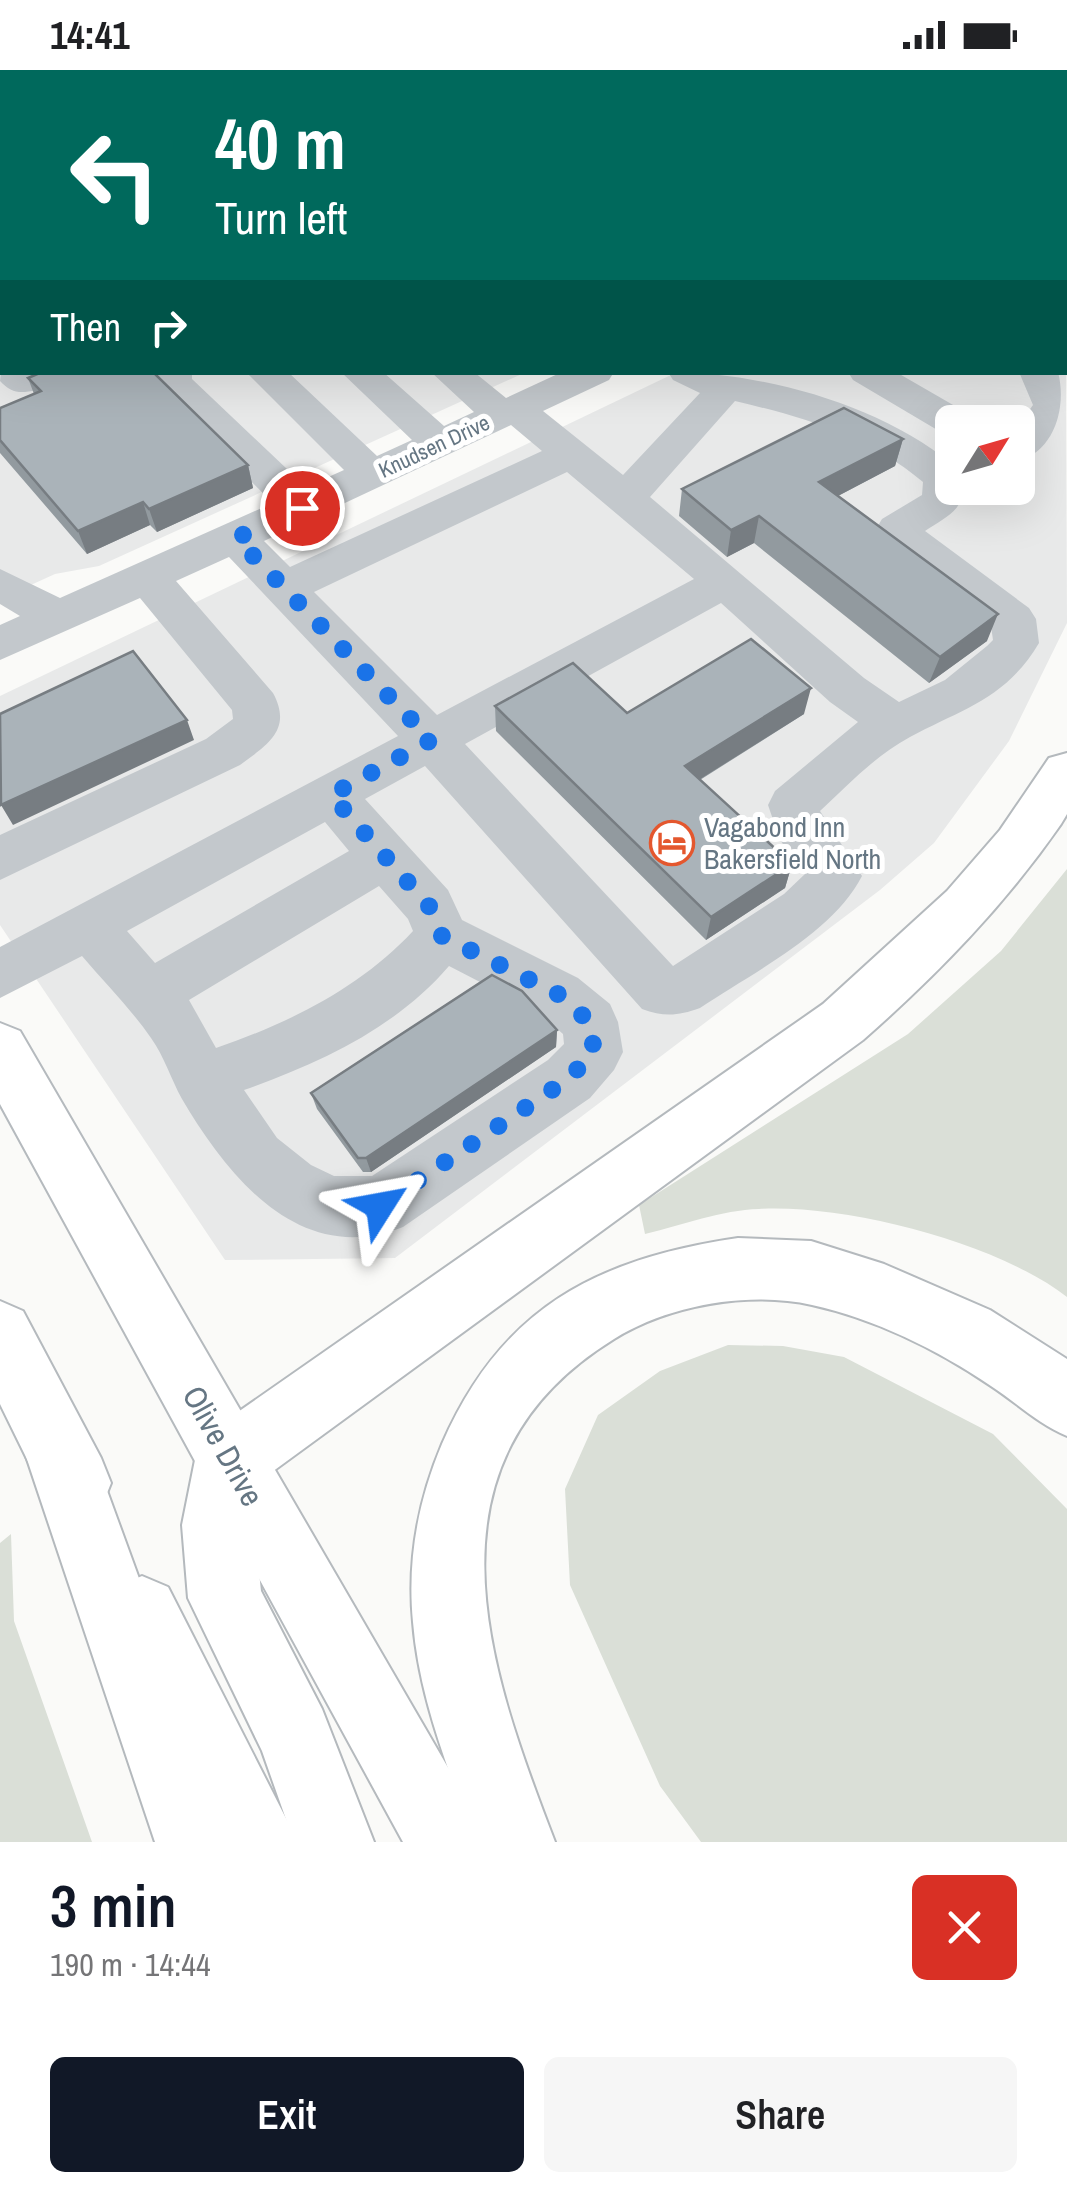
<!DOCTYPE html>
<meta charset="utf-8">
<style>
body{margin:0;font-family:"Archivo Narrow",sans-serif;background:#f6f6f6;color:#202124;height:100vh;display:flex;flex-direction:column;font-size:38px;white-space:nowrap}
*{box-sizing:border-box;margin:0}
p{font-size:32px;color:#757577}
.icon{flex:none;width:55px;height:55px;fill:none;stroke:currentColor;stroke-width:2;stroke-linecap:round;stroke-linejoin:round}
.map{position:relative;height:1772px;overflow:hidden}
.side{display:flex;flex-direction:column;background:#fff;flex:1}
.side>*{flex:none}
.banner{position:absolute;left:0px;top:0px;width:1068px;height:305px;box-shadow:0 10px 40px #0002;background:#00695c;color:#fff;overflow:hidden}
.needle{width:65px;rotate:53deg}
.tools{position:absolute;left:935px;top:335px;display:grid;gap:20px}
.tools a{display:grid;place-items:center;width:100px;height:100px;border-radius:15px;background:#fff;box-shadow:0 10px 40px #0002;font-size:50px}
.pin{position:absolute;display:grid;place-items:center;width:85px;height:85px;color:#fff;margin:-42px;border:5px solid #fff;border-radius:50%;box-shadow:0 2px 10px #0007}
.me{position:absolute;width:110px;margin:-55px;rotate:56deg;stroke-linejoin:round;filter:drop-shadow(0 0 8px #0008)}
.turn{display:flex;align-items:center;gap:35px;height:210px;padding:0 50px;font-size:45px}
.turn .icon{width:130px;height:130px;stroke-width:2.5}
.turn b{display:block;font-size:70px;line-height:85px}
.then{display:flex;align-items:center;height:95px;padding:0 50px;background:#0003;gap:20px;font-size:38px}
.round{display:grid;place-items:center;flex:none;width:105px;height:105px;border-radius:15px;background:#f6f6f6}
.overview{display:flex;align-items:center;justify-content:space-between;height:170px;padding:0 50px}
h1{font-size:60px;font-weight:600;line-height:75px;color:#111827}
.action{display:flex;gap:20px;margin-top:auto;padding:20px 50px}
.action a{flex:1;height:115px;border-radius:15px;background:#111827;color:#fff;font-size:40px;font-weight:600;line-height:115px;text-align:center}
.action a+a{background:#f6f6f6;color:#202124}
.status{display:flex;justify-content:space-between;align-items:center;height:70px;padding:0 50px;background:#fff;direction:ltr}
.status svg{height:28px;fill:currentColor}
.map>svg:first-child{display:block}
</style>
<div class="status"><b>14:41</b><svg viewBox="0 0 49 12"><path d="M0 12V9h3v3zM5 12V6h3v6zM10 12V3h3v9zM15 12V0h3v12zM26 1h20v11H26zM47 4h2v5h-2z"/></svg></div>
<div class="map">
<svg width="1067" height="1772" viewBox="0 0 1067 1772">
<rect width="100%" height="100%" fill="#fafaf8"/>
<path fill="#e8e9e9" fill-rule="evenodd" d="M0,0H1017L2,2V302L524,303L99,496L55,504L0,529Z
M1065,89L1067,553L1009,671L934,773L880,820L395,1188L225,1190L0,855V626L675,303L1065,302ZM952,352H1018V418H952Z"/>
<path fill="#dadfd7" d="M1067,799V1227C998,1173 847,1134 759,1139C722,1140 682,1155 645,1164L639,1135L908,964L1001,881Z
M728,1275L783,1276L844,1287L993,1364L1067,1439V1772H701L660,1716L570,1515L565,1419L598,1345L660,1301Z
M11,1464L14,1551L92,1772H0V1473Z"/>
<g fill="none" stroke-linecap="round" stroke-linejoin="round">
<defs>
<path id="major" d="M0,953L20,961L475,1744L487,1772H403L0,1034Z
M0,1231L23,1241L101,1388L111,1413L101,1438L76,1448L51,1438L0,1334Z
M142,1506L168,1517L298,1772H216L105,1543L116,1517Z"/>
<path id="highway" d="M1067,683V744L1061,754C1004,836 938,904 863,970L261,1410L254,1455L261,1521L322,1639L374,1772H294L262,1681L188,1528L182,1455L195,1390L205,1365L823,934L947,821L1000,760L1049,688Z
M738,1168L811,1171L884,1194L990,1240L1067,1289V1366C1038,1354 1017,1333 991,1316C938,1280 875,1249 812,1235C749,1221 669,1235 614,1269C415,1392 487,1596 555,1772H475C449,1701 419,1628 413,1552C407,1490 418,1431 442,1374C501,1238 596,1189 738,1168Z
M56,1340L80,1350L90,1374L235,1772H155L22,1374L32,1350Z"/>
</defs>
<use href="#major" stroke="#b5babe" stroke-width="4"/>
<use href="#highway" stroke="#b4b9bd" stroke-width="4"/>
<path fill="#c3c8cc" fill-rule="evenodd" d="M69,0H101L102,2H71Z
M942,0H972V2H942Z
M1037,0H1067L1065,5Z
M2,221V243L0,244V222Z
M2,293V302H34L41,312L36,320C20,324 11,323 0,311Z
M154,302H192V309L306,417L344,400L246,302H288L377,386L412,370L341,302H383L444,356L474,342L431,302H474L506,328L562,302H614L609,310L543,341L623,405L700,323L673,310L668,302C761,302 879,334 952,394V418H964C962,442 944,448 925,461L1029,538L1036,549L1039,573C1006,629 962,639 910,667C876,685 848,715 820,741L862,806C833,863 752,903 700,938C678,946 664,947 642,939L425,696L365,729L448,820L462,850L578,908L610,934L618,952L623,982L614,1000L590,1028L403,1157C300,1198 228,1107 182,1029C171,1009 164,986 151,968C131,939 105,913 82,886L0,928V877L398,666L229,487L176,511L273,623C293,660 267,675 240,695L0,810V765L206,669L233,649L232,640L140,528L0,590V555L20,546L0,534V499L60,528L273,433L159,320ZM735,331C803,347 868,366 923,412L922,425L882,449L876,459L908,493L991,556L993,570L987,576L945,610L899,632L864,608L650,427ZM511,355L542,381L290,497L264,471ZM567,402L694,509L437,645L314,522ZM721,533L830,632L858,652L775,721L768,735L780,770L805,804L784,824L673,896L465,674ZM325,752L349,781L155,893L127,861ZM379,816L408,849L413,861C360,918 289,953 216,978L189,930ZM449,896L538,942L563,964L564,974L548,990L372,1106H334L311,1095L277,1068L244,1020C320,993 396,958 449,896Z
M848,302H896L967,343L973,352H952V364L939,361L853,310Z
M1019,302H1058C1067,336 1055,381 1018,391V356L1033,335Z"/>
<use href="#major" fill="#fff" fill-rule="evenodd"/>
<use href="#highway" fill="#fff" fill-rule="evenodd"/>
</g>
<path fill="#929a9f" d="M774,0H911L910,2H803Z
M28,308L248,395L253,418L157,462L150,455L87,484L0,383V338L34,324Z
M903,369L895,396L838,426L987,571L929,613L754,473L727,487L679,446L682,419Z
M495,636L627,643L804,644L700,710L792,794L785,818L706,870L496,661Z
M557,960L556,977L371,1102H363L317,1039L311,1023Z"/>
<path fill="#777d82" d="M2,136V165L0,166V137Z
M903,369L895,396L813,439L819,412Z
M248,395L253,418L157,462L149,439Z
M143,432L150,455L87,484L78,461Z
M759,446L754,473L727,487L731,460Z
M998,544L987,571L929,613L940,587Z
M811,618L804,644L681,721L685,696Z
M187,650L194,670L13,755L1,735Z
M792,794L785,818L706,870L711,847Z
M557,960L556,977L371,1102L366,1088Z"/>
<path fill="#aab3b9" stroke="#777d82" stroke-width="2.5" d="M0,0H81L84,2H2V136L0,137Z
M42,302H153L248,395L149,439L143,432L78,461L0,370V338L41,321L28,308Z
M844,338L903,369L819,412L998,544L940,587L759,446L731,460L682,419Z
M751,569L811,618L685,696L792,794L711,847L495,636L573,593L627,643Z
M133,581L187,650L1,735L0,644Z
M492,905L522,921L557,960L366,1088H358L311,1023Z"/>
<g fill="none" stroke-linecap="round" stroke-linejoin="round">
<path stroke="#1a73e8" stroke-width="18" stroke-dasharray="0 32.4" d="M302,438L236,468L431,670L331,725L429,836L442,866L558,924L590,952L594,982L568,1009L380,1136"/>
</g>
<defs>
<symbol id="hotel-ring" viewBox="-11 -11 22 22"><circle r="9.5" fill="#fff" stroke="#e4572e" stroke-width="1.5"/><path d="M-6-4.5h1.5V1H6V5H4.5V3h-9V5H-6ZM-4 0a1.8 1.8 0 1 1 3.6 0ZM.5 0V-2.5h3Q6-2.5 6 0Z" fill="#e4572e"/></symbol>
</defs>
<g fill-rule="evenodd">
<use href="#hotel-ring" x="647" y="748" width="50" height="50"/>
</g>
<g text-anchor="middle" stroke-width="10" stroke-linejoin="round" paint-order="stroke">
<g font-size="22" fill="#657683" stroke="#fff">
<text transform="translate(434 376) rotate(-25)" y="8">Knudsen Drive</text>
</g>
<g font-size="28" fill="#657683" stroke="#fff" text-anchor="start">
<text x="704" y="767">Vagabond Inn<tspan x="704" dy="32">Bakersfield North</tspan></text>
</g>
<g font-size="32" fill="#657683" stroke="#fff">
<text transform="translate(223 1376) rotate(61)" y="11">Olive Drive</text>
</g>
</g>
</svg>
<div class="tools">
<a><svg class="needle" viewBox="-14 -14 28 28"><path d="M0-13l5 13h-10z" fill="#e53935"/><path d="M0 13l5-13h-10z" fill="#757577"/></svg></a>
</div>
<div class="pin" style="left:302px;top:438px;background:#d93025"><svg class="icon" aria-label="arrive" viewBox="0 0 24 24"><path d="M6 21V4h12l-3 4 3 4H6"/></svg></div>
<svg class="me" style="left:380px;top:1136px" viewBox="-20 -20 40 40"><path d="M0-17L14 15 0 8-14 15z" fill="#1a73e8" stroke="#fff" stroke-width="4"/></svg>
<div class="banner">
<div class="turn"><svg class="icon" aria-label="left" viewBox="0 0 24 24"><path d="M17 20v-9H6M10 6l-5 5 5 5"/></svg><div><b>40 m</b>Turn left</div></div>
<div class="then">Then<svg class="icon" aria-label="right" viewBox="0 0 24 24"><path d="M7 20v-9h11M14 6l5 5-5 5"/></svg></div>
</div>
</div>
<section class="side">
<div class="overview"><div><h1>3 min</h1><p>190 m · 14:44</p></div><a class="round" style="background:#d93025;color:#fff"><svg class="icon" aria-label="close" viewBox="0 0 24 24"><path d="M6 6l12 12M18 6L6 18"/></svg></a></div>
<div class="action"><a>Exit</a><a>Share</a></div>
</section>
